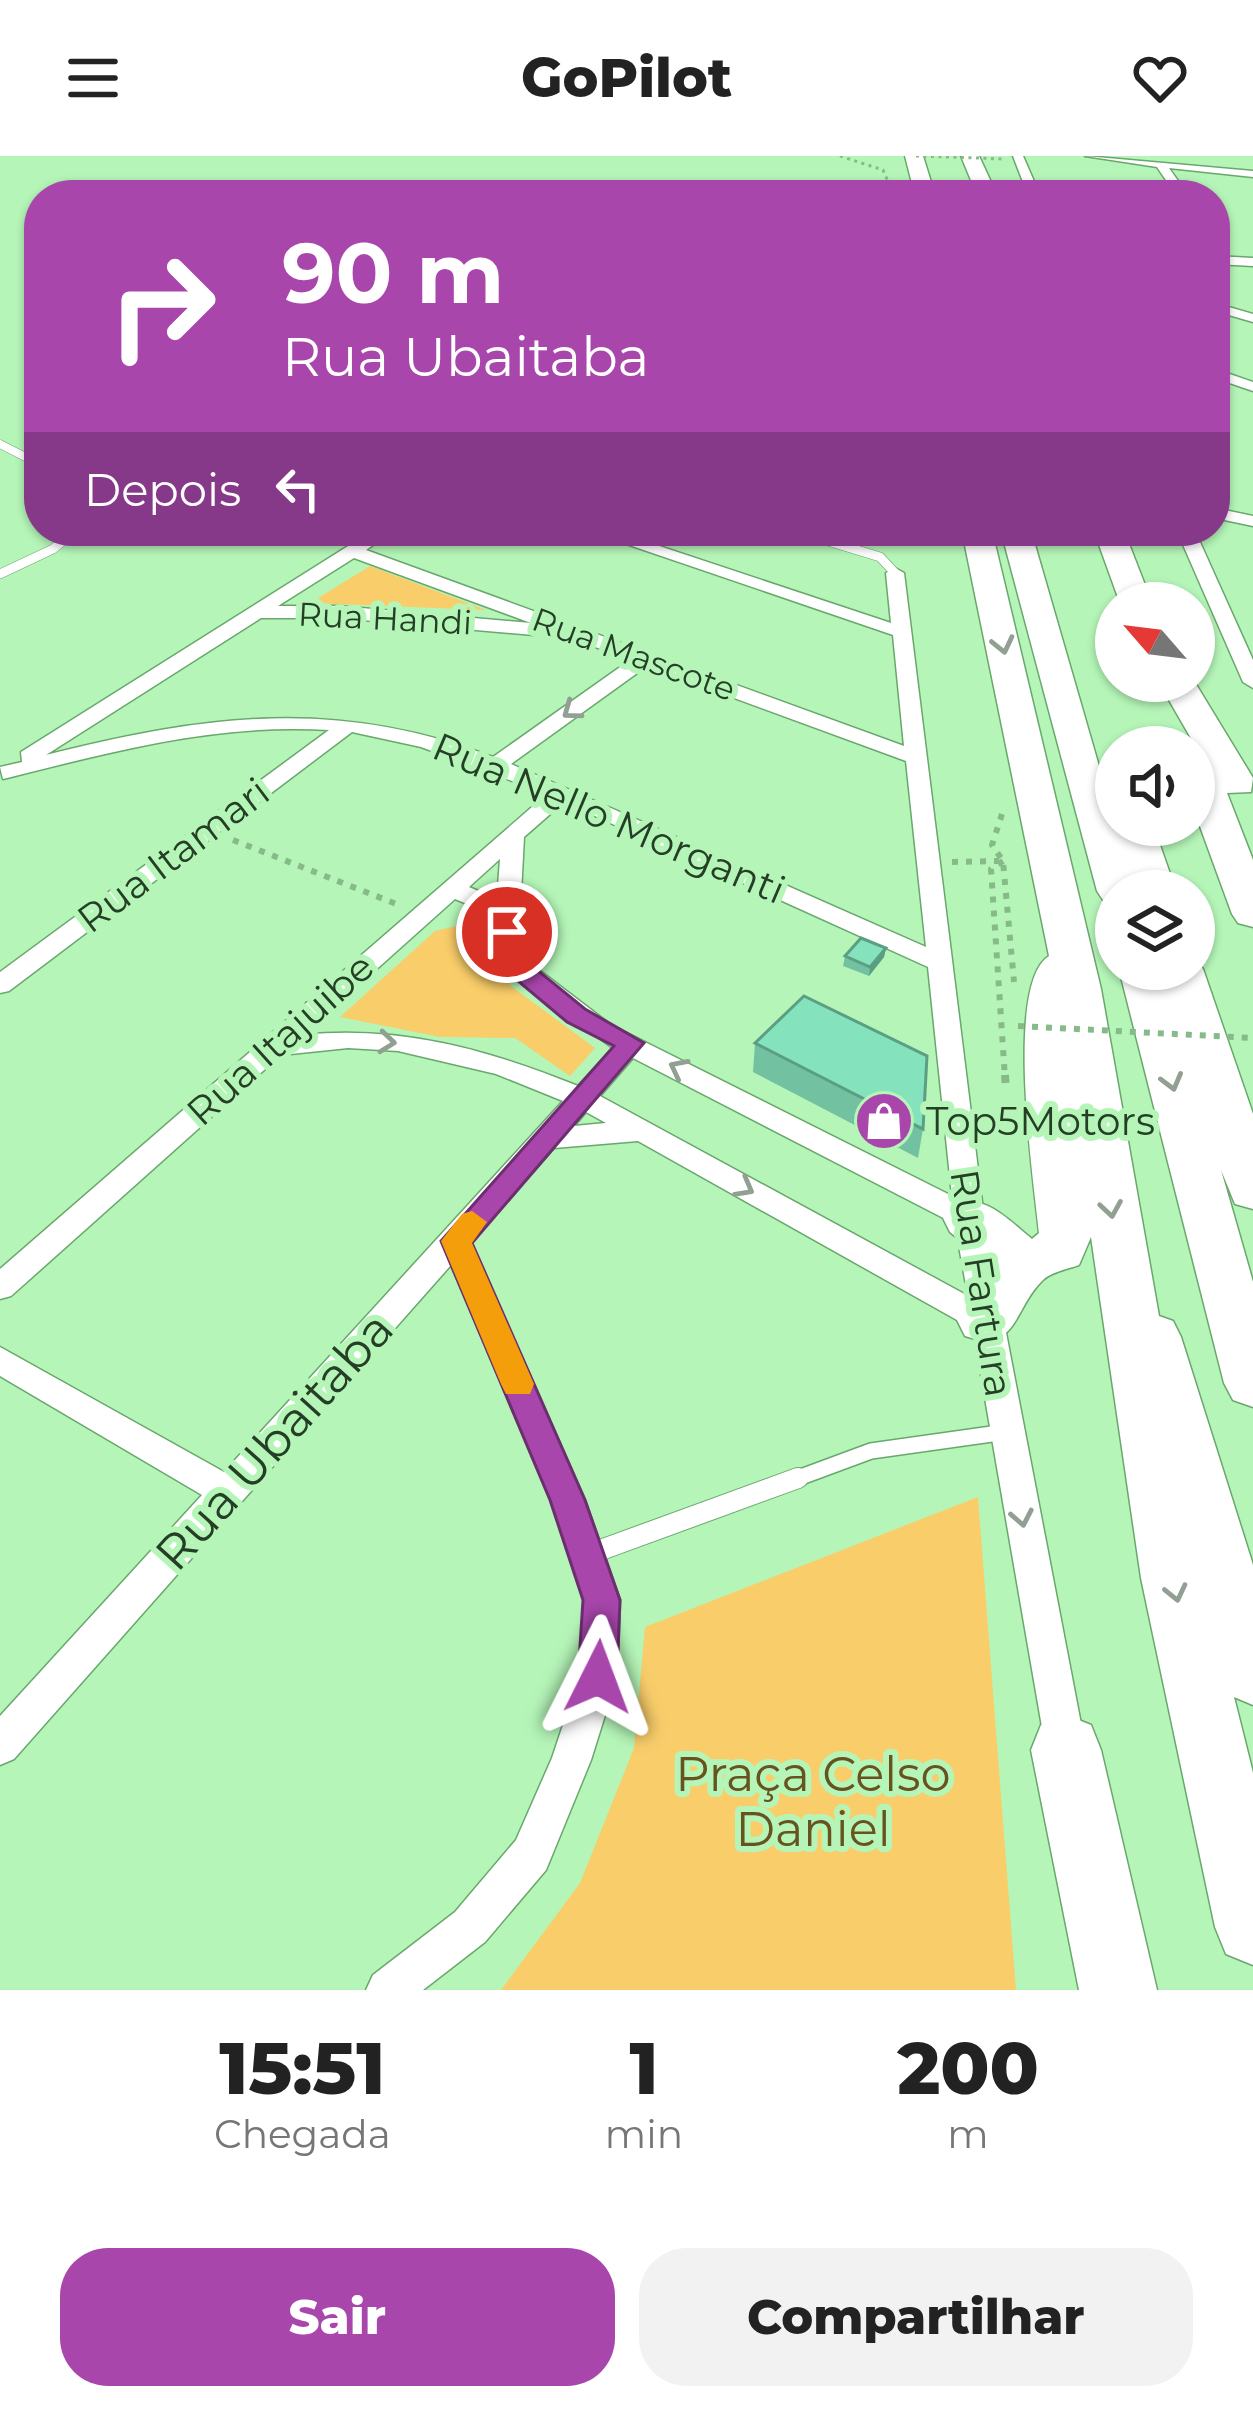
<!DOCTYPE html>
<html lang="pt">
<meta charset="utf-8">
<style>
body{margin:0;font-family:Montserrat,sans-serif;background:#f2f2f2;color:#222;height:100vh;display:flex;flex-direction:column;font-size:45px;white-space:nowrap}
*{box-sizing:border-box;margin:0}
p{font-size:39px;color:#767676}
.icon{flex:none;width:66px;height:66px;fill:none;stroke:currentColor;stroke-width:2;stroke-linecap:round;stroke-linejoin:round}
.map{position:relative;height:1834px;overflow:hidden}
.side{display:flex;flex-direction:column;background:#fff;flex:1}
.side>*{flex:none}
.hud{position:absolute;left:24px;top:24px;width:1206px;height:366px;border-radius:48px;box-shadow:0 3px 9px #0004;background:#a846ac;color:#fff;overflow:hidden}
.needle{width:78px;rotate:298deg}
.fabs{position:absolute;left:1095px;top:426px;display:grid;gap:24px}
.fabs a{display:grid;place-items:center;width:120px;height:120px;border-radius:50%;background:#fff;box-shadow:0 3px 9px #0004;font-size:60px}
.pin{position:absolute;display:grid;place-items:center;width:102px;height:102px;color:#fff;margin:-51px;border:6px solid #fff;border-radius:50%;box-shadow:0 3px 12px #0007}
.me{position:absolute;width:132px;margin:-66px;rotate:3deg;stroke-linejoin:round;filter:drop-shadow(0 0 9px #0008)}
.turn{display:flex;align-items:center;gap:42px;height:252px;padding:0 60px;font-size:54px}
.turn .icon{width:156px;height:156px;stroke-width:2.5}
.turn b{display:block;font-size:84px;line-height:102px}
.then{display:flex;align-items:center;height:114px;padding:0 60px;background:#0003;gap:24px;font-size:45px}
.eta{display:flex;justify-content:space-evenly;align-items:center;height:204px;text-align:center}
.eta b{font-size:72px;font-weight:800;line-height:84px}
.button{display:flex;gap:24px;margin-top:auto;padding:24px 60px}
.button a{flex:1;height:138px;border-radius:48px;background:#a846ac;color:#fff;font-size:48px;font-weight:800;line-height:138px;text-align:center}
.button a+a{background:#f2f2f2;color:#222}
header{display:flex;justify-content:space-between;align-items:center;height:156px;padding:0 60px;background:#fff;font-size:54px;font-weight:800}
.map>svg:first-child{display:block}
</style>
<header><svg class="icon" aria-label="menu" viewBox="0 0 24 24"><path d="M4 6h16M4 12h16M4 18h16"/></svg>GoPilot<svg class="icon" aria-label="heart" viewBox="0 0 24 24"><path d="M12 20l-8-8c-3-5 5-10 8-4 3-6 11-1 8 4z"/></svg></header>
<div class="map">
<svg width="1253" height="1834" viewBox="0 0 1253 1834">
<rect width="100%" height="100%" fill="#b5f6b8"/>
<path fill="#f9cd6a" d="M370,410L486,454L310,447Z
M473,766L511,830L595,892L570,920L515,882L440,881L340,861L435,775Z
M978,1341L1016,1834H501L580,1727L634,1592L645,1471Z"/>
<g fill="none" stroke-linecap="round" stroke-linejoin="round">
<defs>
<path id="lane-far3" d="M0,288L39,308"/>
<path id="lane-far2" d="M795,375L880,401L895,417
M0,418L53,393L75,375"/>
<path id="lane-far1" d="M790,1325L871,1295L1006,1276"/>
<path id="lane" d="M587,1399L798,1322"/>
<path id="street" d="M1013,0H1023L1040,39H1028Z
M1085,0L1253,15V21L1169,12L1188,39H1176L1157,11Z
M1215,100L1253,102V110L1215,108Z
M1215,147L1253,158V166L1215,155Z
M1215,213L1253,226V235L1215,222Z
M1215,352L1253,360V370L1215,362Z
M372,375H393L366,394L904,590L893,479L588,375H614L891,467L886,417L895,412L904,417L984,1062L1086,1594L1080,1608L1066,1614L1052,1608L1046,1594L973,1173L638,985L554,992L471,1086L585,1344L620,1444L617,1521L591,1604L546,1714L485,1786L423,1834H366L373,1819L455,1756L516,1684L552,1602L579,1521L584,1444L551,1344L451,1109L14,1603L0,1609V1560L202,1339L0,1220V1191L224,1316L563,945L496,918L398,895L348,892L281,899L11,1140L0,1143V1113L547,638L421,591L352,576L9,835L0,837V816L329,574C216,567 111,596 3,623L0,611L22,606L21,596ZM354,402L531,467L339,450H278ZM261,462H339L534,479L542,471L630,504L493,601C336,541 205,559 46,599ZM647,510L906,605L926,791L511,608ZM564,646L928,811L952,1040L611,869L526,804L519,776L524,681ZM500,703L497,743L469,731ZM455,743L496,760L495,776L505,814L613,892L578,930C489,894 400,869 303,879ZM633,902L955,1068L968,1140L600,940ZM586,956L606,967L574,970Z
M1177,375H1195L1253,504V532L1243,526Z"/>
<path id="highway" d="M905,0H923L935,39H915Z
M961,0H979L997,39H977Z
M962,375H992L1101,833L1159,1160L1173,1165L1181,1181L1253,1409V1549L1234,1541L1253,1617V1809L1226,1798L1215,1771L1141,1422L1091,1081L1079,1109C1068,1113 1051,1116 1043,1124C1013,1152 1018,1198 965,1180L957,1164L992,1111L950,1076L943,1062L950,1048C985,1037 1006,1062 1032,1083L1039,1077C1034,1026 1004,828 1049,800Z
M1001,375H1031L1116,669H1153L1176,735H1116V747L1103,744L1097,735Z
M1094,375H1124L1152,447H1120Z
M1158,525H1194L1253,622L1251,636L1227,637L1253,704V771L1238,767L1232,758L1194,654L1196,591Z
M1194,802L1203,813L1253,958V1053L1235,1048L1221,1014L1253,1126V1251L1233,1244L1224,1227L1119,813H1194Z
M1066,1559L1091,1569L1101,1594L1157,1834H1079L1031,1594L1041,1569Z"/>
</defs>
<use href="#lane-far3" stroke="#69a76d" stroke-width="9"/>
<use href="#lane-far2" stroke="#69a76d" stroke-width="10"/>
<use href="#lane-far1" stroke="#69a76d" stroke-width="18"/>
<use href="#lane" stroke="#69a76d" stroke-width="22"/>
<use href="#street" stroke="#69a76d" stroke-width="3"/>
<use href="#highway" stroke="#69a76d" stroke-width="3"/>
<path stroke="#86bb89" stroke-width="3" stroke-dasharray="3 4.5" stroke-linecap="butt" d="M840,0L883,14L894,39"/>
<path stroke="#86bb89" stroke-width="6" stroke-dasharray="6 8" stroke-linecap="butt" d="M1002,658L992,689L1003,705L1014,826
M233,684L399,749
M1003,705L991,713L1005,922
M952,706L999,705"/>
<path stroke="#86bb89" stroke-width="8" stroke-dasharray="8 10" stroke-linecap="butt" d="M1005,919L1006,934"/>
<use href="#lane-far3" stroke="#fff" stroke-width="8"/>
<use href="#lane-far2" stroke="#fff" stroke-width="9"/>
<use href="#lane-far1" stroke="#fff" stroke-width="15"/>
<use href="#lane" stroke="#fff" stroke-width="20"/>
<use href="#street" fill="#fff" fill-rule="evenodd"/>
<use href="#highway" fill="#fff" fill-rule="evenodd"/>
<path stroke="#86bb89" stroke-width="3" stroke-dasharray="3 4.5" stroke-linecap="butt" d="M916,0L1005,3"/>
<path stroke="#86bb89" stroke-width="6" stroke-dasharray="6 8" stroke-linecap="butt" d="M1018,870L1253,882"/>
</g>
<path fill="#72c2a2" d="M886,792L884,801L869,820L843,810L845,800Z
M755,887L923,973L918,1002L753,916Z"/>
<path fill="#5c9e84" d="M886,792L884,801L869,820L870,811Z"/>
<path fill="#84e2bc" stroke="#5c9e84" stroke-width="3" d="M861,782L886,792L870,811L845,800Z
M804,840L927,900L923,973L755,887Z"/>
<defs><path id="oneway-chevron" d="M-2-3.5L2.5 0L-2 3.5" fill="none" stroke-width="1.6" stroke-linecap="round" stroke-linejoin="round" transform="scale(3)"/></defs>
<g stroke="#929f93">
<use href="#oneway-chevron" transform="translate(1003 489) rotate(77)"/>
<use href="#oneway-chevron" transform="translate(571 555) rotate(144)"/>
<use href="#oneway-chevron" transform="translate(387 886) rotate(6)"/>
<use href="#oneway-chevron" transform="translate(678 912) rotate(-153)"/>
<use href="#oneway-chevron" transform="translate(1172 926) rotate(75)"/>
<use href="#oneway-chevron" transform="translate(745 1032) rotate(29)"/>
<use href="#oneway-chevron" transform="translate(1111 1053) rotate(81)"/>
<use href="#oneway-chevron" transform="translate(1022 1362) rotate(79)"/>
<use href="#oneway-chevron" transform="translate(1176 1437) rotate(77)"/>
</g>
<path fill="#a846ac" stroke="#6d2e70" stroke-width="3" d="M507,768L520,776L526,805L585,853L644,887L472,1087L585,1344L620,1444L617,1521L611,1535L598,1540L584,1535L578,1521L583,1444L550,1344L441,1085L614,890L567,866L505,814L495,776Z"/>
<path fill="#f59e0b" d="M472,1055L487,1066L472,1087L534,1228L530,1238H506L501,1228L441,1085L462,1058Z"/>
<defs>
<symbol id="shop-disc" viewBox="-11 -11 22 22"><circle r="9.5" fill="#a846ac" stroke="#b5f6b8"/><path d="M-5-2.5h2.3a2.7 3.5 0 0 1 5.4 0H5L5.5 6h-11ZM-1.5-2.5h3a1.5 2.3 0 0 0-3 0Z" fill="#fff"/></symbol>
</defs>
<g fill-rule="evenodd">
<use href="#shop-disc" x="851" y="932" width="66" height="66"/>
</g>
<g text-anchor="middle" stroke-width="12" stroke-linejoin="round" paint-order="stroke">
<g font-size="33" fill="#253f27" stroke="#b5f6b8">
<text transform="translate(385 462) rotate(3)" y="12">Rua Handi</text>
<text transform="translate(634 498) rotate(20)" y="12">Rua Mascote</text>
</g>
<g font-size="39" fill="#253f27" stroke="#b5f6b8">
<text transform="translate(609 662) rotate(23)" y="14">Rua Nello Morganti</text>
<text transform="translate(173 699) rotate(-37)" y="14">Rua Itamari</text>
<text transform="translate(280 883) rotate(-42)" y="14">Rua Itajuibe</text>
<text transform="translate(982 1127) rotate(81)" y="14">Rua Fartura</text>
</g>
<g font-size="39" fill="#253f27" stroke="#b5f6b8" text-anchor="start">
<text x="926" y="979">Top5Motors</text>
</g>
<g font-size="48" fill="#253f27" stroke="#b5f6b8">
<text transform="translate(274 1285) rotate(-48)" y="17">Rua Ubaitaba</text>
</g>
<g font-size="48" fill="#675220" stroke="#b5f6b8">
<text x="813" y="1635">Praça Celso<tspan x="813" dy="55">Daniel</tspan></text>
</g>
</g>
</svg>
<div class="fabs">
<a><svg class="needle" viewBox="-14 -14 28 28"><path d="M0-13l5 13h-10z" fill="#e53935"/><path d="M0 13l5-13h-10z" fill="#767676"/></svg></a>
<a><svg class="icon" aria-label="sound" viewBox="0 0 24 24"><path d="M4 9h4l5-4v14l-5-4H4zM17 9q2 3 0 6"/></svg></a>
<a><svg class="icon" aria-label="layers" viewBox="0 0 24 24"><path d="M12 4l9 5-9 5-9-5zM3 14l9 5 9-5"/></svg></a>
</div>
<div class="pin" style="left:507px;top:776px;background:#d93025"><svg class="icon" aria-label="arrive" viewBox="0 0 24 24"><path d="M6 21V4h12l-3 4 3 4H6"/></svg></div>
<svg class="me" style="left:598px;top:1521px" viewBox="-20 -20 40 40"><path d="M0-17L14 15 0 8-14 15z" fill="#a846ac" stroke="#fff" stroke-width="4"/></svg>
<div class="hud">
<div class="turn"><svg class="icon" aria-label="right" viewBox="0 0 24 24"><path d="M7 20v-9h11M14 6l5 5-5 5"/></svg><div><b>90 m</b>Rua Ubaitaba</div></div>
<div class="then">Depois<svg class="icon" aria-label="left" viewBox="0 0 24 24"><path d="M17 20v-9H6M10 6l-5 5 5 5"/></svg></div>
</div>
</div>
<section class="side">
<div class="eta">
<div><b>15:51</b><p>Chegada</p></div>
<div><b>1</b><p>min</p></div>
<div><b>200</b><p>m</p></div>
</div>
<div class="button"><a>Sair</a><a>Compartilhar</a></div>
</section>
